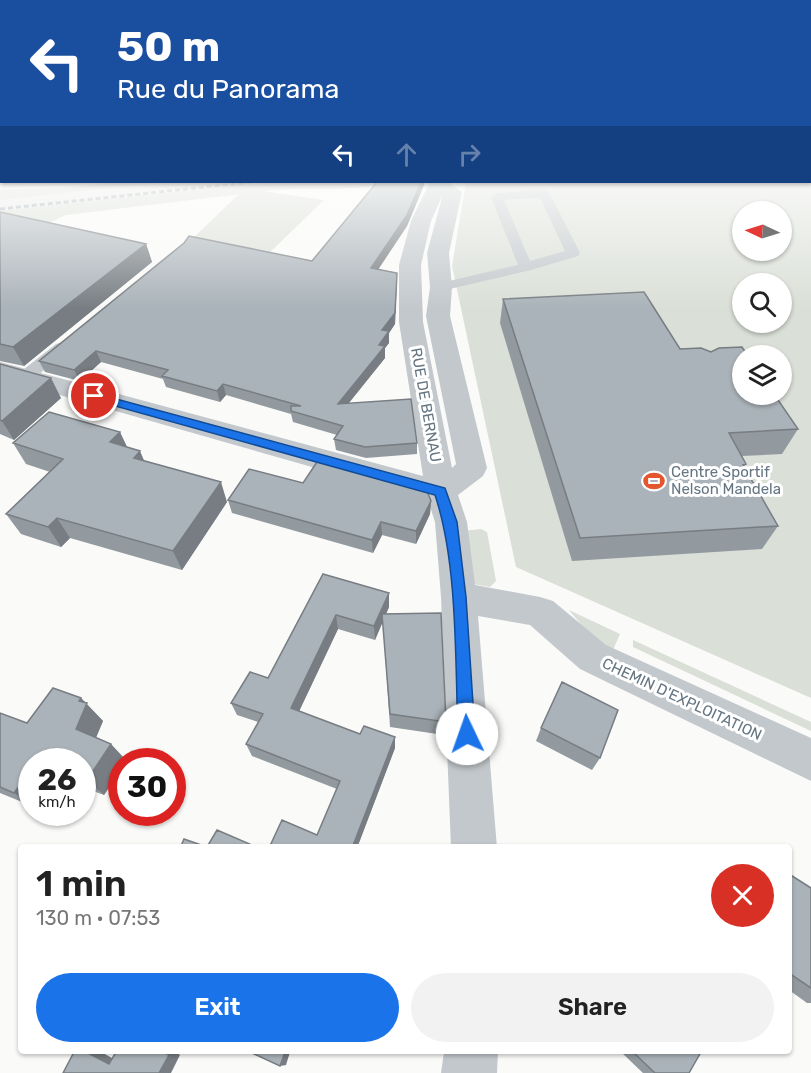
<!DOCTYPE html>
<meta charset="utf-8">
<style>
body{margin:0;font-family:Rubik,sans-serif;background:#f2f2f2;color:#222;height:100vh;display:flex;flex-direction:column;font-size:22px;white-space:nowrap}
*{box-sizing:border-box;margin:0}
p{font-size:20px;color:#767676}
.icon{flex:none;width:33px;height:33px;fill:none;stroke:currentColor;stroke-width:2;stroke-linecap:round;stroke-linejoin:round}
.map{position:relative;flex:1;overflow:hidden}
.side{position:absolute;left:18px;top:844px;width:774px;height:210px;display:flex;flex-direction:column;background:#fff;border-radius:6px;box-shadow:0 2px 4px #0004}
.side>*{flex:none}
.hud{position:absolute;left:0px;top:0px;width:812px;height:183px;box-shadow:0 2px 4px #0004;background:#1a4fa0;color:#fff;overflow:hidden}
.needle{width:39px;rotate:274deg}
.controls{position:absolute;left:732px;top:201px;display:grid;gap:12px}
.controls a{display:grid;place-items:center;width:60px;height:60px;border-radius:50%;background:#fff;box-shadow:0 2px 4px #0004;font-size:30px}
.speed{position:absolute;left:18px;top:748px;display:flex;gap:12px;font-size:30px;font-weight:700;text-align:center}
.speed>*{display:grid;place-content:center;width:78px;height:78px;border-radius:50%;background:#fff;box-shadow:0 2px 4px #0004;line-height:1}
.speed small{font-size:15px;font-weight:400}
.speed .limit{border:9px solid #d22;background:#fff;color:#111}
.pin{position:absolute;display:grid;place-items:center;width:51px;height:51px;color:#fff;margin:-26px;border:3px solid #fff;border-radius:50%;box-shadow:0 2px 6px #0007}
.me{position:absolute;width:66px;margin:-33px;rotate:357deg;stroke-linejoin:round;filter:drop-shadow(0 0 4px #0008)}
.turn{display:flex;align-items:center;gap:21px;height:126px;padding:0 18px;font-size:27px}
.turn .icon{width:78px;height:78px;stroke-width:2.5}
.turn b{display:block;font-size:42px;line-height:51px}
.lanes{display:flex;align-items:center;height:57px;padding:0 18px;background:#0003;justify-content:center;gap:30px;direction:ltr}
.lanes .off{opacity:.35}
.round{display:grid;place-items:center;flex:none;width:63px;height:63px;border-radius:32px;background:#f2f2f2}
.head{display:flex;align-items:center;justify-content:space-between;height:102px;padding:0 18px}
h1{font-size:36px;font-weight:600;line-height:45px}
.primary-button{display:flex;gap:12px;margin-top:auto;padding:12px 18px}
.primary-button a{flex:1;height:69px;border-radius:36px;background:#1a73e8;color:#fff;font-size:24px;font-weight:600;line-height:69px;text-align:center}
.primary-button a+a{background:#f2f2f2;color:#222}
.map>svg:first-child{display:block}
</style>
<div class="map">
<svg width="811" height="1073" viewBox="0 0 811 1073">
<rect width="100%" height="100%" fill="#fafaf8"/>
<path fill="#e8e9e9" d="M117,182H426L424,184L402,182L354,188H294L65,215L45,225L0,231V190L64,188Z"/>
<path fill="#dadfd7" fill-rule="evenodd" d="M810,159H811V698L516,567L452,266L466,182H810ZM742,212H782V250H742ZM742,284H782V322H742ZM742,356H782V394H742Z
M117,182H165L0,200V190L64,188Z
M270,182H426L424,184C400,182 379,186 355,188C324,190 293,188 262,191L324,200L267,255L191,240L239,194L65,215L45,225L0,231V211Z
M481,529L487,532L496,581L490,587L473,584L463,531Z
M569,610L620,634L612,652L589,634Z
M633,640L811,722V731L633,647Z"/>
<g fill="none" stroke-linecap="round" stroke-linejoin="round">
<path fill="#c3c8cc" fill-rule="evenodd" d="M544,190L550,194L580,253L578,256L531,270L441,291L436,290L434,287L436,284L518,265L491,197L497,193ZM540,198L565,251L530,261L504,200Z
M62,342L70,347L68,350L31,381H19L17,377L19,373L56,344Z"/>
<path fill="#c3c8cc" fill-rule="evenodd" d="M430,182H448L462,192L449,253L452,287L450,316L487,468L483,476L458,495L467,522L475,585L540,597L553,601L606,645L811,738V781L580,669L530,625L478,616L497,848H451L441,597L435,522L428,500L0,378V362L423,476L399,322V265L411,221ZM443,194L427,253L430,287L426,316L456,464L452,468L423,322L421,265L431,221Z
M444,1052H498L497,1073H441Z"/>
<path stroke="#a2aab0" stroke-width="3" stroke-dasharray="5 3" stroke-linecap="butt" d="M0,209L252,182"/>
</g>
<path fill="#929a9f" d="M377,182H424V185L407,226L378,269L397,273L395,324L389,333V343L385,348V358L349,403L417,443V454L366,458L336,450L334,439L337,435L293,422L291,414L226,395L220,402L166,387L163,379L101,362L80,381L45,372L39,361L312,261Z
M0,212L146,244L152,262L24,366L0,361Z
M503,299L798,429L782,454L742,456L746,464L744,467L778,526L762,549L572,561L500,323Z
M0,364L61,398L14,440L0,434Z
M13,443L127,448L144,461L227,502L182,570L70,538L61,547L21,534L6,514L50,472L26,464Z
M303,483L431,501L430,514L416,544L382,535L373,553L232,513L228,500Z
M323,574L389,607L386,614L446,722L444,735L390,727L383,621L375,640L338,629L299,711L395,748L357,848H269L317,835L337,789L252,756L246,744L258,722L237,715L231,703L268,678Z
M81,698L103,721L96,737L126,760L122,762V768L104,795L82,787V762H32V806L0,793V713L27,723Z
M541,728L600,758L592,770L536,741Z
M789,874L811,888V1003H807L789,990Z
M621,1052H701L689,1073H643Z"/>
<path fill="#777d82" d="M421,182H424V185L407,226L372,279L371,268Z
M146,244L152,262L24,366L13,347Z
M397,273L395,324L389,333V343L385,348V358L339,415L338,404L379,345Z
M96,351L101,362L80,381L74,370Z
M51,378L61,398L14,440L2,421Z
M223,384L226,395L220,402L217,391Z
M120,432L130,453L110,442Z
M140,451L149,472L134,458Z
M221,482L227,502L182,570L173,551Z
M431,501L430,514L416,544V531Z
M57,518L70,538L61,547L48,527Z
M381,522L382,535L373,553L372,540Z
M389,593V607L375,640L374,626Z
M336,615L338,629L295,720L291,708Z
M81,698L103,721L93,745L76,729L79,701Z
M395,737V748L357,848H352Z
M111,744L126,760L125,762H122V768L104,795L87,780Z
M32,768V805L14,793Z
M86,1052H101L123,1064H109Z
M164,1052H175L180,1055L171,1073H159Z
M285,1052H290L286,1065L280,1066Z"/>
<path fill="#aab3b9" stroke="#777d82" stroke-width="1.5" d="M377,182H421L407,215L371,268L397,273L395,313L382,330L389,331L379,345L385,346L338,404L411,399L417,443L365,447L334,439L343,426L291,411V406H301L223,384L217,391L162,376L168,370L96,351L74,370L39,361L184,243L189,236L312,261Z
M0,212L146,244L13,347L0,344Z
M644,292L680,349L701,348L711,352L719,348L742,347L748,356H742V394H774L798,429L729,433L746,464L743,465L778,526L580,538L503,299Z
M0,364L51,378L2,421L0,420Z
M49,412L120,432L110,442L140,451L134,458L221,482L173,551L57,518L48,527L6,514L63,459L13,443Z
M319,459L427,491L431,501L416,531L381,522L372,540L228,500L249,469L303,483Z
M323,574L389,593L374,626L336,615L291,708L360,734L364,726L395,737L352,848H269L282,820L317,835L340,781L246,744L263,714L231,703L250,672L268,678Z
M441,613L446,722L390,714L382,614Z
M562,682L618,710L600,758L541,728Z
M53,688L81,698L79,701L87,703L76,729L111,744L87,780L82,779V762H39L37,761L32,762V768L14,793L0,787V713L27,723Z
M217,830L259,848H180L184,839L207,847Z
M789,874L811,888V988L789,973Z
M74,1052H86L109,1064L116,1052H164L169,1055L159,1073H63Z
M250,1052H285L280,1066Z
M633,1052H701L689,1073H655Z"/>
<linearGradient id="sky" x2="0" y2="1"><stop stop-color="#96bcdc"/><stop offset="0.51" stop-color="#fdfdfc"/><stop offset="1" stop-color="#fdfdfc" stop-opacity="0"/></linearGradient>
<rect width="811" height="309" fill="url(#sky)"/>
<path fill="#1a73e8" stroke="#114b97" stroke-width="1.5" d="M94,393L445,488L457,522L466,597L475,734L473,739L467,742L461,739L458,734C455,660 458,564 435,495L90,399V394Z"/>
<defs>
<symbol id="stadium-bare" viewBox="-9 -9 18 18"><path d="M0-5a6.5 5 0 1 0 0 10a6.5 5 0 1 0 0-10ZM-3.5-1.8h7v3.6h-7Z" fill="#e4572e" stroke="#fff" stroke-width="2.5" paint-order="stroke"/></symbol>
</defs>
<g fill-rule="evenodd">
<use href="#stadium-bare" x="639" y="466" width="30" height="30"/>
</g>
<g text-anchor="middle" stroke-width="6" stroke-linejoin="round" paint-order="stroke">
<g font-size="15" fill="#657683" stroke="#fff">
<text transform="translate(426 405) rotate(80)" y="5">RUE DE BERNAU</text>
<text transform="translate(682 699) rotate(25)" y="5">CHEMIN D'EXPLOITATION</text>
</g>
<g font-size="15" fill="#657683" stroke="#fff" text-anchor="start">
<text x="671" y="477">Centre Sportif<tspan x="671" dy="17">Nelson Mandela</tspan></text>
</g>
</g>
</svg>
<div class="controls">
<a><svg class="needle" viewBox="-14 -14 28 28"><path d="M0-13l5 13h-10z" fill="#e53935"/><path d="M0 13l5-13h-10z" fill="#767676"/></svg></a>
<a><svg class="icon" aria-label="search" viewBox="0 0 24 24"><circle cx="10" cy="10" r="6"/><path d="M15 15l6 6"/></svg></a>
<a><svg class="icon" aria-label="layers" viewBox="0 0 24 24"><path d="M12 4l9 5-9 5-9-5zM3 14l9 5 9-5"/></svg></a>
</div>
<div class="speed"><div>26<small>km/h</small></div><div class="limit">30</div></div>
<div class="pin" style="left:94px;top:396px;background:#d93025"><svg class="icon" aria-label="arrive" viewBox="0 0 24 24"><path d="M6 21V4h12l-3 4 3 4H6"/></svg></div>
<svg class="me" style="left:467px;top:734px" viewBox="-20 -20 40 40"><circle r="19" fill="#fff"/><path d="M0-13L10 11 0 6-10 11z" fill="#1a73e8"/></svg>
<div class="hud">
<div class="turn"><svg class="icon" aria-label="left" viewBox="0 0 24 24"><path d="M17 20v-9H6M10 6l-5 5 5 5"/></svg><div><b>50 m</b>Rue du Panorama</div></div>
<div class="lanes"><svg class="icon" aria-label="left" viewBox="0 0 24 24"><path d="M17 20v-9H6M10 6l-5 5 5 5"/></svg><svg class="icon off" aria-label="ahead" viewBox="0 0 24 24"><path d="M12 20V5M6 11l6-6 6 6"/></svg><svg class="icon off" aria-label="right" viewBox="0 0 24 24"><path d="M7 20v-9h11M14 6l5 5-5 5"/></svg></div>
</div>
<section class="side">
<div class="head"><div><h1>1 min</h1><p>130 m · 07:53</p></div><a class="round" style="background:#d93025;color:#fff"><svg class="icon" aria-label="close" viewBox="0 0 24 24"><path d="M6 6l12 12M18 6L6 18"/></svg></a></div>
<div class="primary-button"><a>Exit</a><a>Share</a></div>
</section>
</div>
